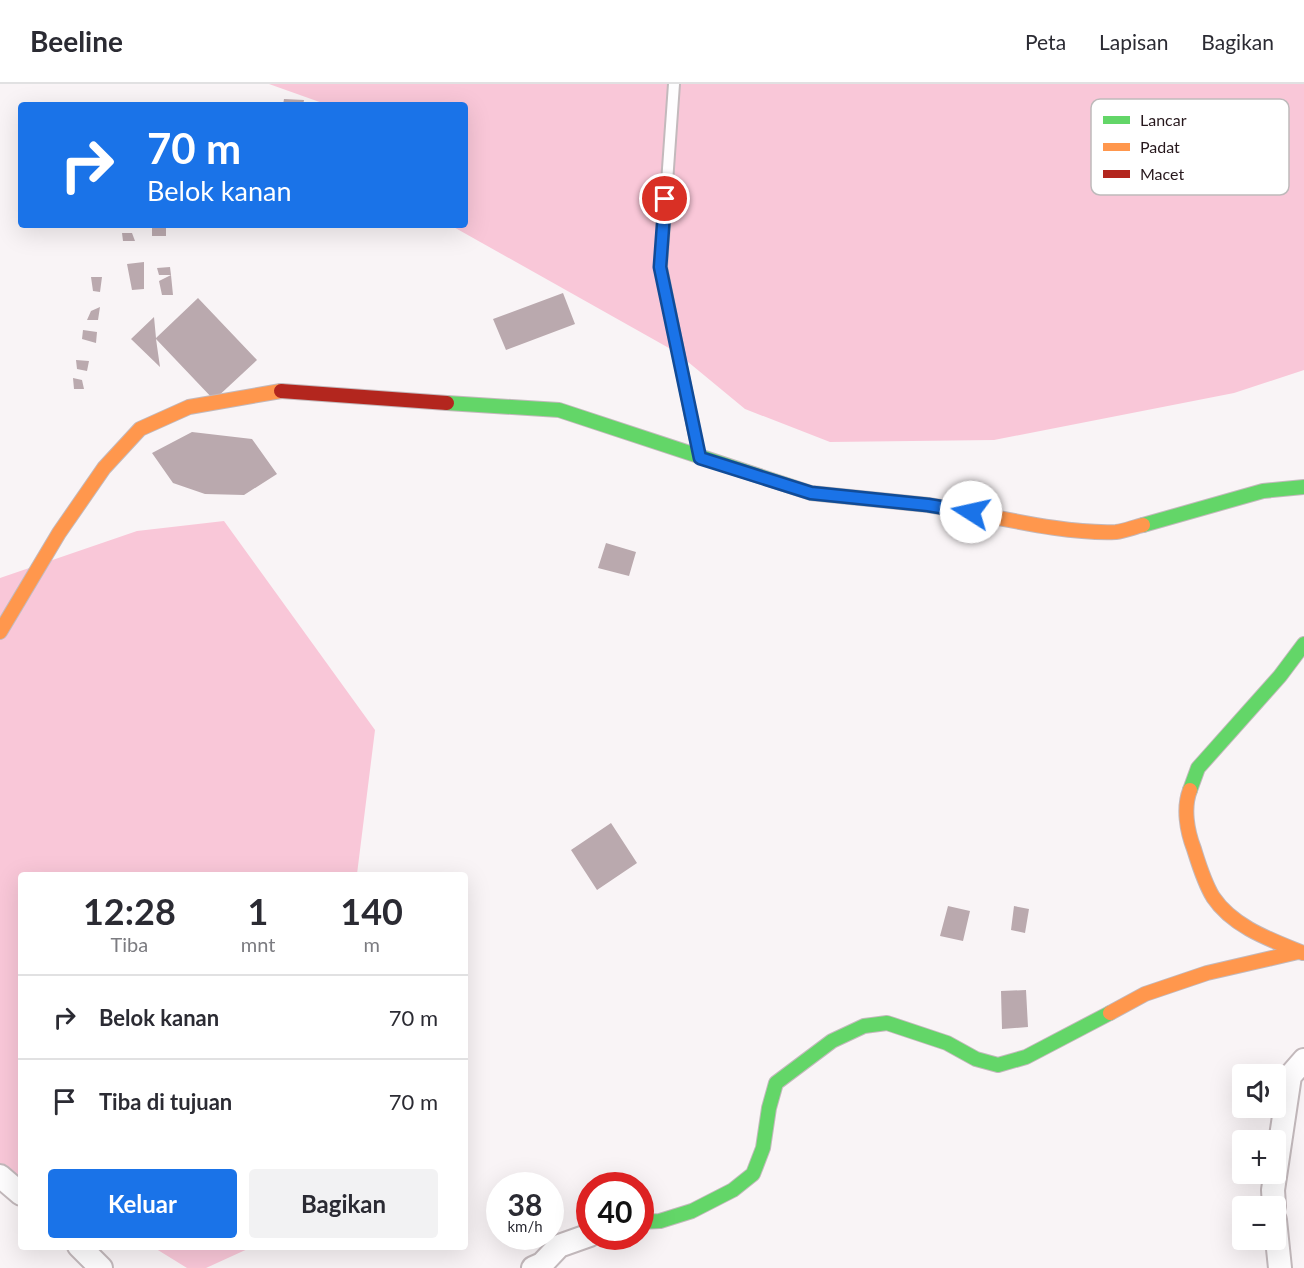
<!DOCTYPE html>
<html lang="id">
<meta charset="utf-8">
<style>
body{margin:0;font-family:Lato,sans-serif;background:#f2f2f3;color:#2b2b33;height:100vh;display:flex;flex-direction:column;font-size:22px;white-space:nowrap}
*{box-sizing:border-box;margin:0}
p{font-size:20px;color:#7c7c81}
.icon{flex:none;width:33px;height:33px;fill:none;stroke:currentColor;stroke-width:2;stroke-linecap:round;stroke-linejoin:round}
.map{position:relative;flex:1;overflow:hidden}
.side{position:absolute;left:18px;top:788px;width:450px;height:378px;display:flex;flex-direction:column;background:#fff;border-radius:6px;box-shadow:0 6px 24px #0002}
.side>*{flex:none}
.banner{position:absolute;left:18px;top:18px;width:450px;height:126px;border-radius:6px;box-shadow:0 6px 24px #0002;background:#1a73e8;color:#fff;overflow:hidden}
.tools{position:absolute;left:1232px;top:980px;display:grid;gap:12px}
.tools a{display:grid;place-items:center;width:54px;height:54px;border-radius:6px;background:#fff;box-shadow:0 6px 24px #0002;font-size:30px}
.speed{position:absolute;left:486px;top:1088px;display:flex;gap:12px;font-size:30px;font-weight:700;text-align:center}
.speed>*{display:grid;place-content:center;width:78px;height:78px;border-radius:50%;background:#fff;box-shadow:0 6px 24px #0002;line-height:1}
.speed small{font-size:15px;font-weight:400}
.speed .limit{border:9px solid #d22;background:#fff;color:#111}
.pin{position:absolute;display:grid;place-items:center;width:51px;height:51px;color:#fff;margin:-26px;border:3px solid #fff;border-radius:50%;box-shadow:0 2px 6px #0007}
.me{position:absolute;width:66px;margin:-33px;rotate:280deg;stroke-linejoin:round;filter:drop-shadow(0 0 4px #0008)}
.turn{display:flex;align-items:center;gap:21px;height:126px;padding:0 30px;font-size:27px}
.turn .icon{width:78px;height:78px;stroke-width:2.5}
.turn b{display:block;font-size:42px;line-height:51px}
.eta{display:flex;justify-content:space-evenly;align-items:center;height:102px;text-align:center}
.eta b{font-size:36px;font-weight:700;line-height:42px}
.cta{display:flex;gap:12px;margin-top:auto;padding:12px 30px}
.cta a{flex:1;height:69px;border-radius:6px;background:#1a73e8;color:#fff;font-size:24px;font-weight:700;line-height:69px;text-align:center}
.cta a+a{background:#f2f2f3;color:#2b2b33}
ul{padding:0;list-style:none}
li{display:flex;align-items:center;gap:18px;height:84px;padding:0 30px;border-top:2px solid #e1e1e2}
li div{flex:1}
li b{display:block;font-size:22px}
li em{font-style:normal}
header{display:flex;align-items:center;gap:36px;box-sizing:border-box;height:84px;padding:0 30px;background:#fff;border-bottom:2px solid #e1e1e2}
header strong{font-size:28px}
nav{display:flex;gap:33px;margin-inline-start:auto;font-size:21px}
.map>svg:first-child{display:block}
</style>
<header>
<strong>Beeline</strong>
<nav><a>Peta</a><a>Lapisan</a><a>Bagikan</a></nav>
</header>
<div class="map">
<svg width="1304" height="1184" viewBox="0 0 1304 1184">
<rect width="100%" height="100%" fill="#f9f4f6"/>
<path fill="#f9c7d8" d="M269,0H1304V286L1234,309L994,356L830,358L745,325L676,268L450,141H465V21H328Z
M224,437L375,646L357,790H21V1097L0,1093V494L137,447Z
M153,1163H252L206,1184H187Z"/>
<path fill="#baa9ae" d="M284,15L304,16L303,21H283Z
M163,141H166V152H152V144Z
M122,149H132L135,157H123Z
M144,178V205L132,206L127,180Z
M170,183L171,191H159L157,184Z
M171,191L173,211H162L159,197Z
M91,193H102L100,208L93,207Z
M563,209L575,240L506,266L493,235Z
M198,214L257,276L214,316L156,255L160,283L131,255L154,233L156,254Z
M100,223L98,236H87L91,227Z
M83,246L97,248L96,259L82,255Z
M76,276L89,277L87,287L77,285Z
M73,294L82,296L84,305H74Z
M192,348L252,355L277,390L244,411L205,410L173,399L152,369Z
M606,459L636,468L629,492L598,484Z
M611,739L637,779L597,806L571,766Z
M948,822L970,827L963,857L940,852Z
M1014,822L1029,825L1025,849L1011,846Z
M1026,906L1028,943L1002,945L1001,907Z"/>
<g fill="none" stroke-linecap="round" stroke-linejoin="round">
<defs>
<path id="lane" d="M674,0L661,183L698,367"/>
<path id="street" d="M0,1092L21,1110
M1274,1122L1273,1106L1290,992L1304,976
M1275,1136L1280,1184
M79,1162L101,1184
M533,1184L542,1180L559,1162L590,1151"/>
<path id="fast" d="M447,319L559,326L811,409L928,421L958,426
M1143,441L1263,407L1304,403
M1190,706L1198,684L1280,592L1304,560
M640,1138L660,1137L692,1127L733,1106L753,1090L763,1064L769,1024L776,999L832,957L864,942L887,939L947,959L976,975L998,981L1026,973L1110,929"/>
<path id="slow" d="M958,426C1007,435 1067,450 1116,448C1125,447 1134,443 1143,441
M0,548L59,449L104,384L140,345L189,323L281,307
M1190,706C1183,724 1187,747 1194,765C1199,781 1204,798 1213,813C1233,843 1271,856 1303,869
M1110,929L1145,910L1207,889L1298,868"/>
<path id="jam" d="M281,307L447,319"/>
</defs>
<use href="#lane" stroke="#c3b9bc" stroke-width="14"/>
<use href="#street" stroke="#c3b9bc" stroke-width="26"/>
<use href="#fast" stroke="#c3b9bc" stroke-width="16"/>
<use href="#slow" stroke="#c3b9bc" stroke-width="16"/>
<use href="#jam" stroke="#c3b9bc" stroke-width="16"/>
<use href="#lane" stroke="#fefdfe" stroke-width="10"/>
<use href="#street" stroke="#fefdfe" stroke-width="22"/>
<use href="#fast" stroke="#63d668" stroke-width="14"/>
<use href="#slow" stroke="#ff974d" stroke-width="14"/>
<use href="#jam" stroke="#b3261e" stroke-width="14"/>
</g>
<g fill="none" stroke-linecap="round" stroke-linejoin="round">
<defs>
<path id="route" d="M665,115L660,183L700,374L811,409L928,421L971,428"/>
</defs>
<use href="#route" stroke="#114b97" stroke-width="15"/>
<use href="#route" stroke="#1a73e8" stroke-width="10"/>
</g>
<rect x="1091" y="15" width="198" height="96" rx="9" fill="#fff" stroke="#bebabb" stroke-width="1.5"/>
<rect x="1103" y="32" width="27" height="8" fill="#63d668"/>
<rect x="1103" y="59" width="27" height="8" fill="#ff974d"/>
<rect x="1103" y="86" width="27" height="8" fill="#b3261e"/>
<g font-size="16" fill="#27181d">
<text x="1140" y="42">Lancar</text>
<text x="1140" y="69">Padat</text>
<text x="1140" y="96">Macet</text>
</g>
</svg>
<div class="tools">
<a><svg class="icon" aria-label="sound" viewBox="0 0 24 24"><path d="M4 9h4l5-4v14l-5-4H4zM17 9q2 3 0 6"/></svg></a>
<a>+</a>
<a>−</a>
</div>
<div class="speed"><div>38<small>km/h</small></div><div class="limit">40</div></div>
<div class="pin" style="left:665px;top:115px;background:#d93025"><svg class="icon" aria-label="arrive" viewBox="0 0 24 24"><path d="M6 21V4h12l-3 4 3 4H6"/></svg></div>
<svg class="me" style="left:971px;top:428px" viewBox="-20 -20 40 40"><circle r="19" fill="#fff"/><path d="M0-13L10 11 0 6-10 11z" fill="#1a73e8"/></svg>
<div class="banner">
<div class="turn"><svg class="icon" aria-label="right" viewBox="0 0 24 24"><path d="M7 20v-9h11M14 6l5 5-5 5"/></svg><div><b>70 m</b>Belok kanan</div></div>
</div>
<section class="side">
<div class="eta">
<div><b>12:28</b><p>Tiba</p></div>
<div><b>1</b><p>mnt</p></div>
<div><b>140</b><p>m</p></div>
</div>
<ul>
<li><svg class="icon" aria-label="right" viewBox="0 0 24 24"><path d="M7 20v-9h11M14 6l5 5-5 5"/></svg><div><b>Belok kanan</b></div><em>70 m</em></li>
<li><svg class="icon" aria-label="arrive" viewBox="0 0 24 24"><path d="M6 21V4h12l-3 4 3 4H6"/></svg><div><b>Tiba di tujuan</b></div><em>70 m</em></li>
</ul>
<div class="cta"><a>Keluar</a><a>Bagikan</a></div>
</section>
</div>
